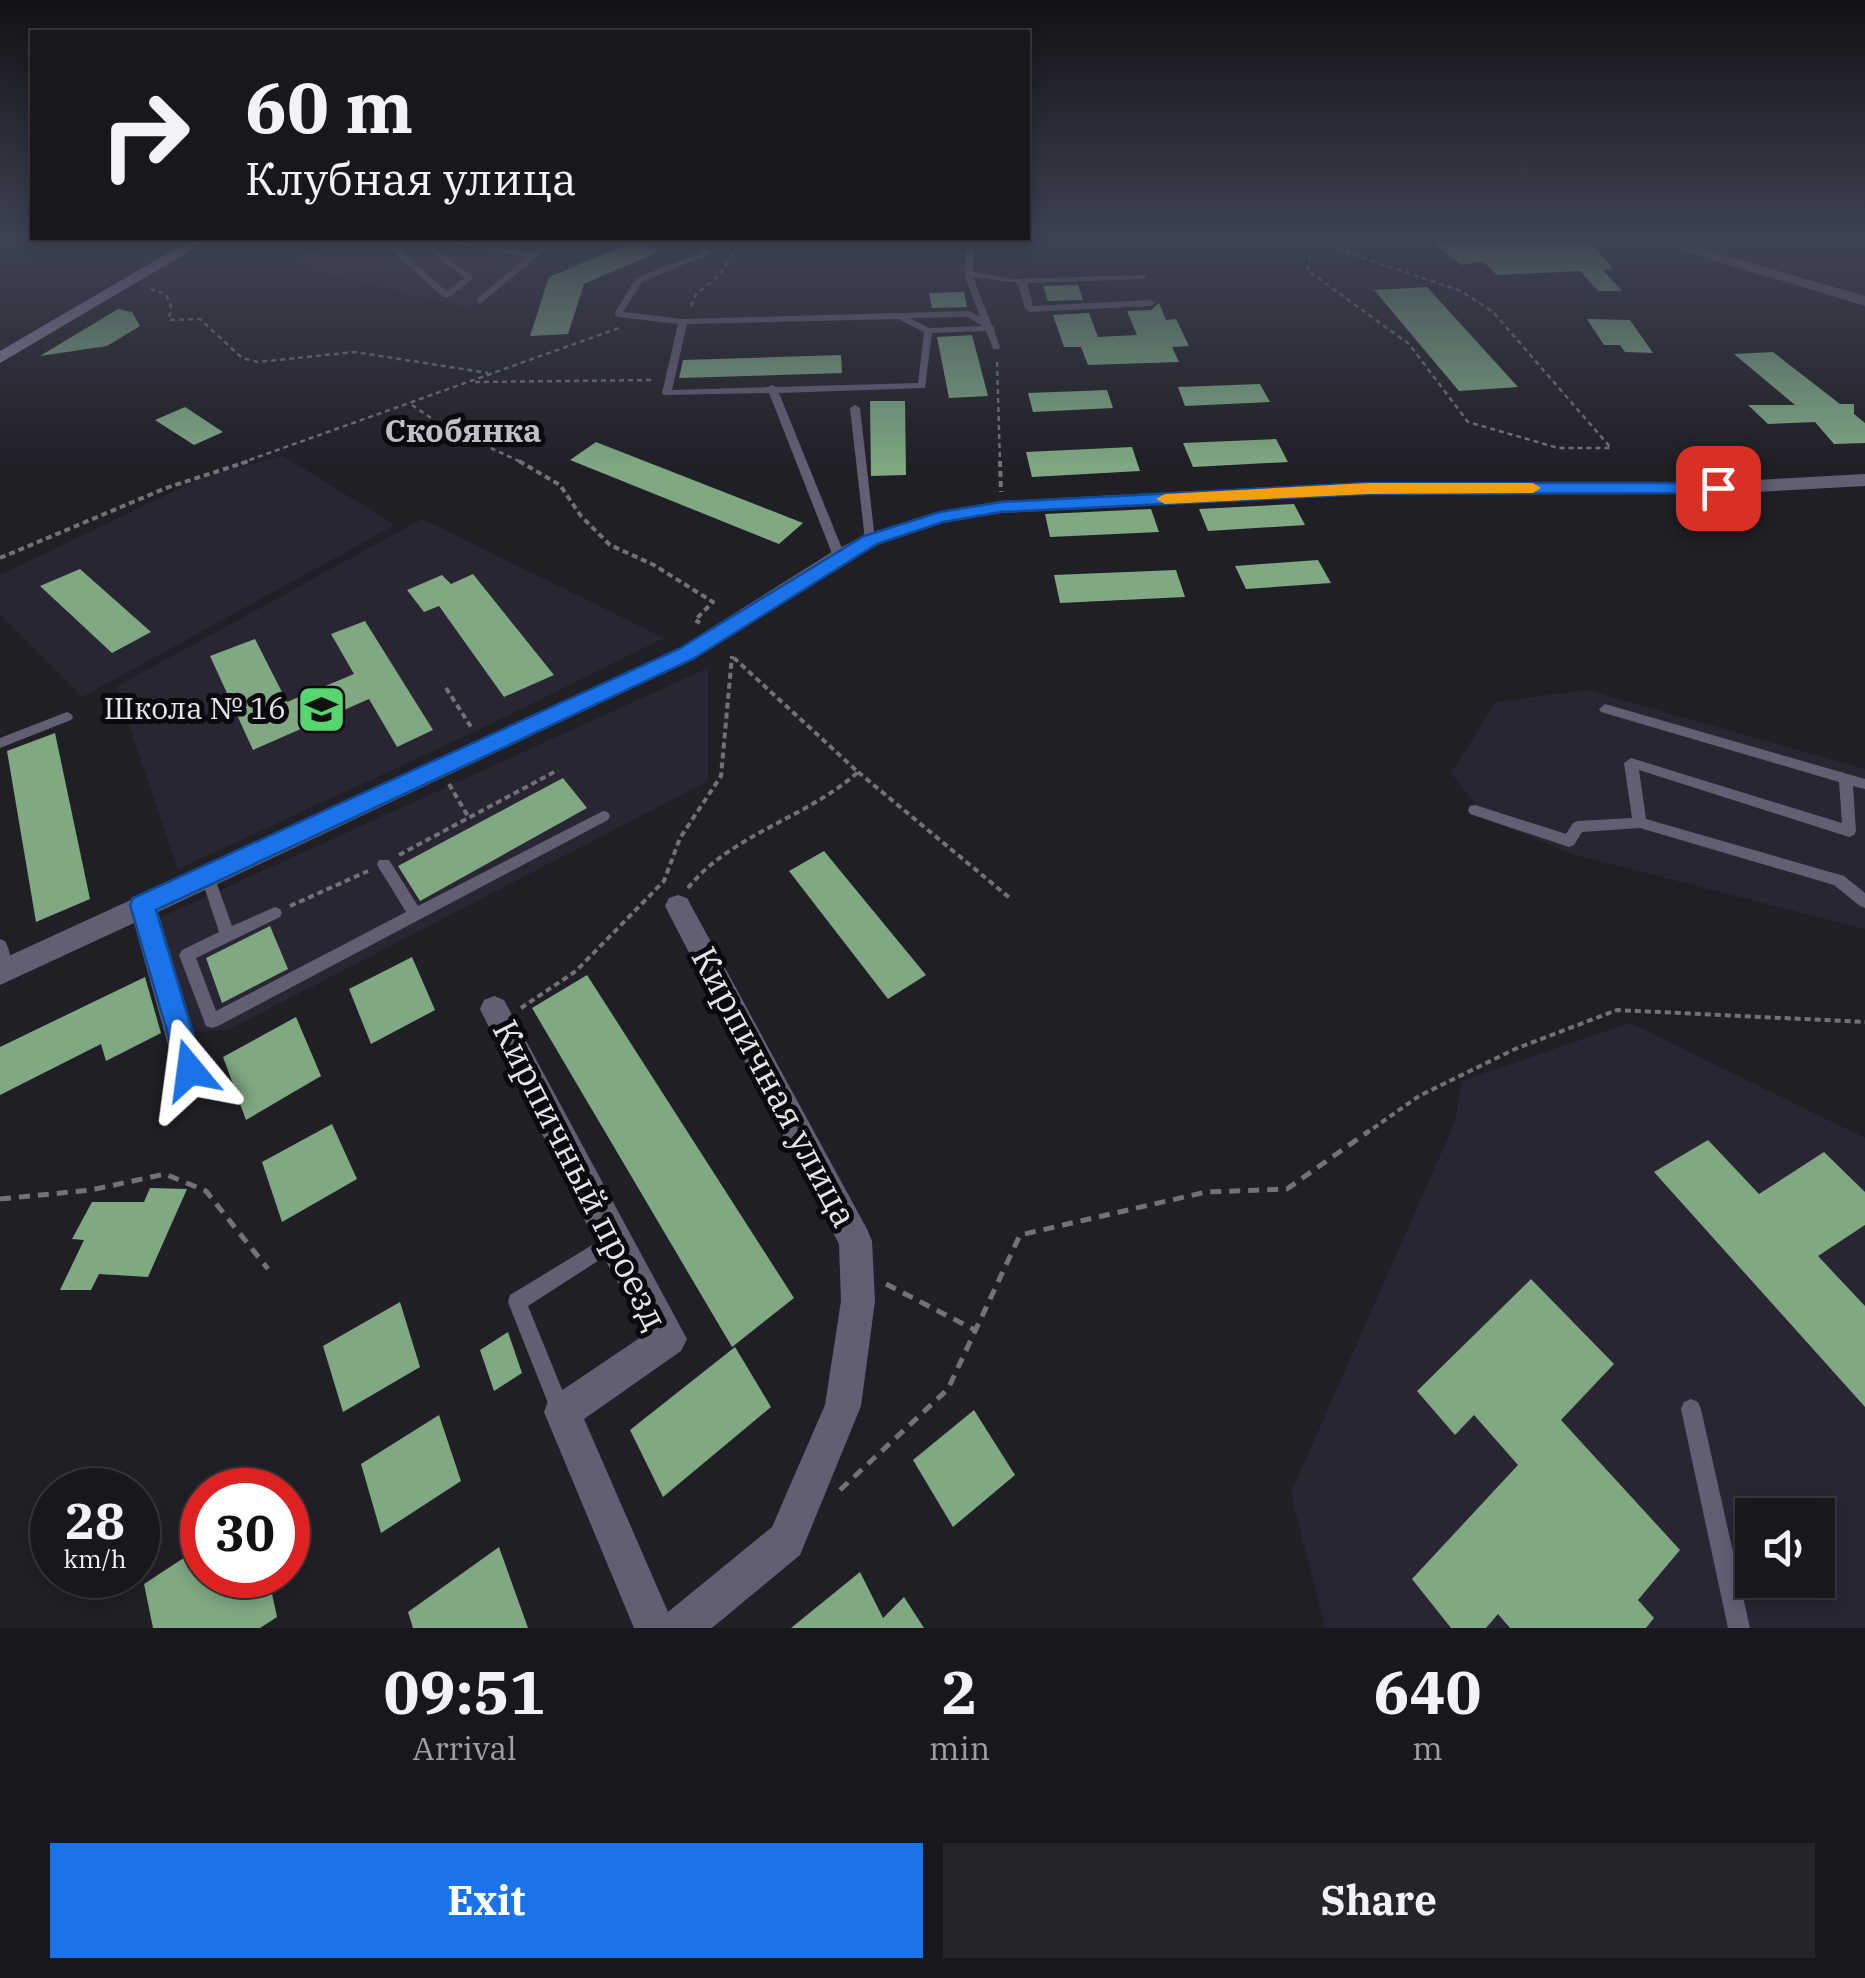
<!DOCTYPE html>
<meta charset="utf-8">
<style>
body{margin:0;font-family:"IBM Plex Serif",serif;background:#262429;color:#f1f3f6;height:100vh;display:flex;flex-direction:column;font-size:38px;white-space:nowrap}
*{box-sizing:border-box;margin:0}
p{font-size:32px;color:#9f9fa3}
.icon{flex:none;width:55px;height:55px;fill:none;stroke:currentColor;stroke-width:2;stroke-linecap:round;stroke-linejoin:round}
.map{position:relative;height:1628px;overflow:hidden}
.details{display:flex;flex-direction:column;background:#19171c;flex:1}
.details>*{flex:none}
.top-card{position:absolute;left:30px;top:30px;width:1000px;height:210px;border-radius:0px;box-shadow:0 5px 15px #0003,0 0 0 2px #37363b;background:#19171c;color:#f1f3f6;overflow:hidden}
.fabs{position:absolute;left:1735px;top:1498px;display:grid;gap:20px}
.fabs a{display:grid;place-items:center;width:100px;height:100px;border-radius:0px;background:#19171c;box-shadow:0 5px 15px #0003,0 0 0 2px #37363b;font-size:50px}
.speed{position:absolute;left:30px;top:1468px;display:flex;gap:20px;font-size:50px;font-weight:700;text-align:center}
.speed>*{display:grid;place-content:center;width:130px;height:130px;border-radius:50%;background:#19171c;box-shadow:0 5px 15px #0003,0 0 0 2px #37363b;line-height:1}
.speed small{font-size:25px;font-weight:400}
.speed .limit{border:15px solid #d22;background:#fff;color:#111}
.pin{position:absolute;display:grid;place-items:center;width:85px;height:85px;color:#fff;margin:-42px;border-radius:20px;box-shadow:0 5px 15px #0006}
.me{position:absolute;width:110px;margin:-55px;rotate:344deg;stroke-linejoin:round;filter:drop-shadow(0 0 8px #0008)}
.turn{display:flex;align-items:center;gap:35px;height:210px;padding:0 50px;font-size:45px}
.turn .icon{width:130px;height:130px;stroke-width:2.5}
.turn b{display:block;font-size:70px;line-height:85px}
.eta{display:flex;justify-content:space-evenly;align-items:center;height:170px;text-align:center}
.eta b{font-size:60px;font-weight:800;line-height:70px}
.button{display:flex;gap:20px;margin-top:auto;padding:20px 50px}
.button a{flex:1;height:115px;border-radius:0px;background:#1a73e8;color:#fff;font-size:40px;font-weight:800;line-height:115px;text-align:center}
.button a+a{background:#262429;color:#f1f3f6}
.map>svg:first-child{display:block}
</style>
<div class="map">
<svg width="1865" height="1628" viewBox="0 0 1865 1628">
<rect width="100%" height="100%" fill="#211f26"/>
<path fill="#292532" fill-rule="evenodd" d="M330,239H553L471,309L288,264Z
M1644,239H1865V299L1784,285Z
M283,456L395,525L82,697L0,615V575L206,476Z
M422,519L664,638L474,732L178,869L116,687Z
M708,668V781L228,1030L188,1032L157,919Z
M1587,690L1865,769V929L1575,855L1488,820L1451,773L1496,702Z
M1630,1023L1865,1138V1628H1325L1291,1493L1455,1122L1462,1081ZM1752,1515H1818V1580H1752Z"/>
<path fill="#7fa883" d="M1428,239H1588L1613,269L1603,270L1622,291H1598L1580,271L1497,275L1483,261L1462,265Z
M635,241L660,251L584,284L568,334L530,336L549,277Z
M1078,285L1083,300L1048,301L1043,286Z
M1427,287L1518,387L1459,391L1374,290Z
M964,292L967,307L932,308L929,293Z
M1159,303L1166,320L1176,319L1189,346L1172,347L1179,362L1088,365L1081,347H1064L1053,315L1089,313L1098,337L1137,335L1127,311L1151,310Z
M118,309L132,312L140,326L107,346L40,356Z
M1587,319L1630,320L1653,353L1625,352L1620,345H1604Z
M972,335L988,396L949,398L937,337Z
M1773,352L1840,404H1854V414L1865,423V443L1834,444L1815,422L1768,424L1748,405H1795L1734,354Z
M841,355L842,373L679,378L683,360Z
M1260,384L1270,402L1185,406L1178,387Z
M1107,390L1113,408L1033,412L1028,393Z
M870,401H905L906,475L871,476Z
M185,407L223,432L194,445L155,420Z
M1276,439L1288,462L1193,467L1183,443Z
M596,442L803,523L779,544L570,460Z
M1132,447L1140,471L1032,477L1026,452Z
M1294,504L1305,525L1208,531L1199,509Z
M1151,509L1159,532L1050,537L1045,514Z
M1318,560L1331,583L1246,589L1235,566Z
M80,569L151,632L112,653L40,586Z
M1176,570L1185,597L1060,603L1054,575Z
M473,574L554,675L504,697L439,606L424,612L407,590L442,575L451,584Z
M365,621L433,730L397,747L369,699L253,750L210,656L255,639L287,702L354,674L331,634Z
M55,733L90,899L36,922L7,751Z
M563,778L587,808L420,901L398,866Z
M824,851L926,975L888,999L789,871Z
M270,926L288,969L222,1003L206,958Z
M412,957L435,1010L371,1044L349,989Z
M587,975L794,1298L732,1347L532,1008Z
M145,977L161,1033L106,1061L101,1044L0,1095V1047Z
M296,1017L321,1076L246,1120L223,1057Z
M332,1124L357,1179L282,1222L262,1162Z
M1708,1140L1759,1194L1824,1152L1865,1192V1225L1818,1256L1865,1306V1407L1654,1172Z
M150,1188L187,1189L148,1277L99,1274L91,1290H60L84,1240L72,1239L92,1202H144Z
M1531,1279L1614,1364L1561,1420L1680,1550L1638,1600L1654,1618L1646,1628H1510L1498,1614L1486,1628H1451L1412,1579L1518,1465L1474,1415L1455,1435L1417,1391Z
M400,1302L420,1367L343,1412L323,1346Z
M508,1332L522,1373L494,1391L480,1350Z
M735,1347L771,1407L663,1497L630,1430Z
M974,1410L1015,1475L953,1527L913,1460Z
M439,1415L461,1481L381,1533L361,1464Z
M202,1546V1575H268L277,1617L260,1628H153L144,1584Z
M499,1547L528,1628H413L408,1612Z
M860,1572L883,1618L904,1597L924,1628H791Z"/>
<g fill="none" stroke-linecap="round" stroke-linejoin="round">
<path stroke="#737278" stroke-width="2.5" stroke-dasharray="5 4" stroke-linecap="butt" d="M1315,239L1307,270L1409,344L1468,422L1558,448H1611L1493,312L1461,291L1334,248L1321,239
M722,247L740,239
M150,289L166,294L171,306L169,320L200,319L242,358L258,362L355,352L488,373
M691,306L696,294L719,276L742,239
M997,362L1000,463
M475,382L655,380
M412,405L441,425L523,463
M241,463L619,328"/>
<path stroke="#737278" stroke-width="4" stroke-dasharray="6 4" stroke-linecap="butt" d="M519,461L560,485L581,516L610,545L654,565L713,602L695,620L700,623
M1000,461L1001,492
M0,558L166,488L249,461
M446,688L473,730
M858,772L1011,899
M449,784L469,818
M399,855L558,770
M688,888C731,834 807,818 858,772L734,658
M290,906L368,871
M521,1008L576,971L664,881L680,838L721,776L732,656
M1365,1134L1419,1096L1515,1049L1617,1010L1865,1022"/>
<path stroke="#737278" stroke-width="5" stroke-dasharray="11 8" stroke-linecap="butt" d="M0,1199L91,1190L165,1174L206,1191L268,1269
M886,1284L975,1330
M840,1490L948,1389L1020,1235L1206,1192L1287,1189L1369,1131"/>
<path fill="#635f72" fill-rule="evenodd" d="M379,239H388L446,291L465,278L414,239H423L474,278L449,297H443Z
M425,239H445L532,253L549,239H558L480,304L476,301L477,299L527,257Z
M674,239H685L713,252L642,282L623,312L683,319L970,311L980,317L965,276L966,239H974L973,272L1013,279L1143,275L1147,277L1143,279L1027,283L1033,306L1151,300L1155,303L1151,306L1029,312L1025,309L1018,283L973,277L992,325L995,328L994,330L1000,347L999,349H993L986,331L932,333L925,388L779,393L845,556L839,559L833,556L769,393L664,395L662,393L678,324L618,317L614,314L636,278L702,252ZM968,317L982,326L929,328L910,318ZM898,319L924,332L918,383L776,387L772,385L768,387L672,390L687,324Z
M855,405L860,408L875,540L870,543L865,540L850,408Z
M1605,704L1865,779V789L1853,786L1856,831L1854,835L1849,837L1639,770L1646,819L1844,876L1865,893V908L1860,906L1834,885L1640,828L1582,832L1574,845L1569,847L1470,814L1468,810L1470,806L1475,805L1566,834L1573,823L1578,821L1632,818L1624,763L1631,758L1842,823L1839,782L1601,712L1599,709Z
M67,712L71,714L73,717L71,720L0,748V738Z
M603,811L608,812L610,816L608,820L218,1026L212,1028L206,1026L179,955L182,950L219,932L200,874L202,870L207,868L212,870L232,926L275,907L280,909L282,913L280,917L196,958L216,1011L406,912L379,868L377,864L379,860H389L418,906Z
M0,939L5,941C10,950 14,967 9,976L4,978L0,976Z
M612,1233L618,1236L621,1242L618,1248L528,1306L570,1409L567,1416L560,1419L553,1416L508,1302L510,1295Z
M1691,1399L1698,1402L1701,1409L1750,1628H1728L1681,1409L1684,1402Z"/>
<path fill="#635f72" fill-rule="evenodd" d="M1865,474V486L1718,494H1368L1001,513L943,522L877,544L694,659L158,912L205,1070L201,1080L190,1084L179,1080L175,1070L134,923L0,985V960L678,649L832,552L863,536L933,513L1001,501L1368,482H1718Z
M678,895L687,898L867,1229L872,1241L875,1301L861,1406L800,1555L712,1628H634L544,1412L549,1399L647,1333L601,1253L480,1009L484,1000L494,996L504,1000L687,1339L681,1351L584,1419L668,1612L772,1527L825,1405L841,1301L839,1244L665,906L669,898Z"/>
<path fill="#635f72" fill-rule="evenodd" d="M1644,239H1667L1865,296V306Z"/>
<path fill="#8a82a1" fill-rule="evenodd" d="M192,239H210L0,363V351Z"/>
</g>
<linearGradient id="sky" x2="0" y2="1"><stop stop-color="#121115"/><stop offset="0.51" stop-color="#3d4252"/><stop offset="1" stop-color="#3d4252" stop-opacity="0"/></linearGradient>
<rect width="1865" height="467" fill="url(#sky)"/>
<path fill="#1a73e8" stroke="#114b97" stroke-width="2.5" d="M1368,483H1718L1727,488L1718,493L1368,494L1001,512L943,522L877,544L693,659L156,910L204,1070L200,1079L190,1083L181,1079L130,905L133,898L679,649L864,536L940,512L1001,502Z"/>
<path fill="#f59e0b" d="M1368,483H1533L1541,488L1533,493L1368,494L1165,504L1156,499L1165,494Z"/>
<defs>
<symbol id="school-square" viewBox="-11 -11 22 22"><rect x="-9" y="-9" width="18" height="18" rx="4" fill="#57d570" stroke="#0a090d"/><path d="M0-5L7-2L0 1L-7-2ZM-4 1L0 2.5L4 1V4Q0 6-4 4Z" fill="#111"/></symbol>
</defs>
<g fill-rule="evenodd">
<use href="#school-square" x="294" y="682" width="55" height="55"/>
</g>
<g text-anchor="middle" stroke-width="10" stroke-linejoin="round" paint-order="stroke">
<g font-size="30" fill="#e5e4e9" stroke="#0a090d" text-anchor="end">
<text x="286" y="719">Школа № 16</text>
</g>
<g font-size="32" font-weight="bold" fill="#c1bec8" stroke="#0a090d">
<text x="463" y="442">Скобянка</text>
</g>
<g font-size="35" fill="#e5e4e9" stroke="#0a090d">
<text transform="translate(774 1087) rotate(62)" y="12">Кирпичная улица</text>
<text transform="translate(580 1175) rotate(63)" y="12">Кирпичный проезд</text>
</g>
</g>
</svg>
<div class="fabs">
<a><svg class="icon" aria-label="sound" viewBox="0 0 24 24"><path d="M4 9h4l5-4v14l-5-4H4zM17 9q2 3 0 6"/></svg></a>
</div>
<div class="speed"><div>28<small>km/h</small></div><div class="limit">30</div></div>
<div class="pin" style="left:1718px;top:488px;background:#d93025"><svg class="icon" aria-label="arrive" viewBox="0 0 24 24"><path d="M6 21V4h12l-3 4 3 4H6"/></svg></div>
<svg class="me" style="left:190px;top:1070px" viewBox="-20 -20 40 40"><path d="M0-17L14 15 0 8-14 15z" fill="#1a73e8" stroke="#fff" stroke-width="4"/></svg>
<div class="top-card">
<div class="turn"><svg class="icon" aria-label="right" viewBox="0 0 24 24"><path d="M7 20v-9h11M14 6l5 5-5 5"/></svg><div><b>60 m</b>Клубная улица</div></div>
</div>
</div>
<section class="details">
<div class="eta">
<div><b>09:51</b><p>Arrival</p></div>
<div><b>2</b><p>min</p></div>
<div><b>640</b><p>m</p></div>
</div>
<div class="button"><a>Exit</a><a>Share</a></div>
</section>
